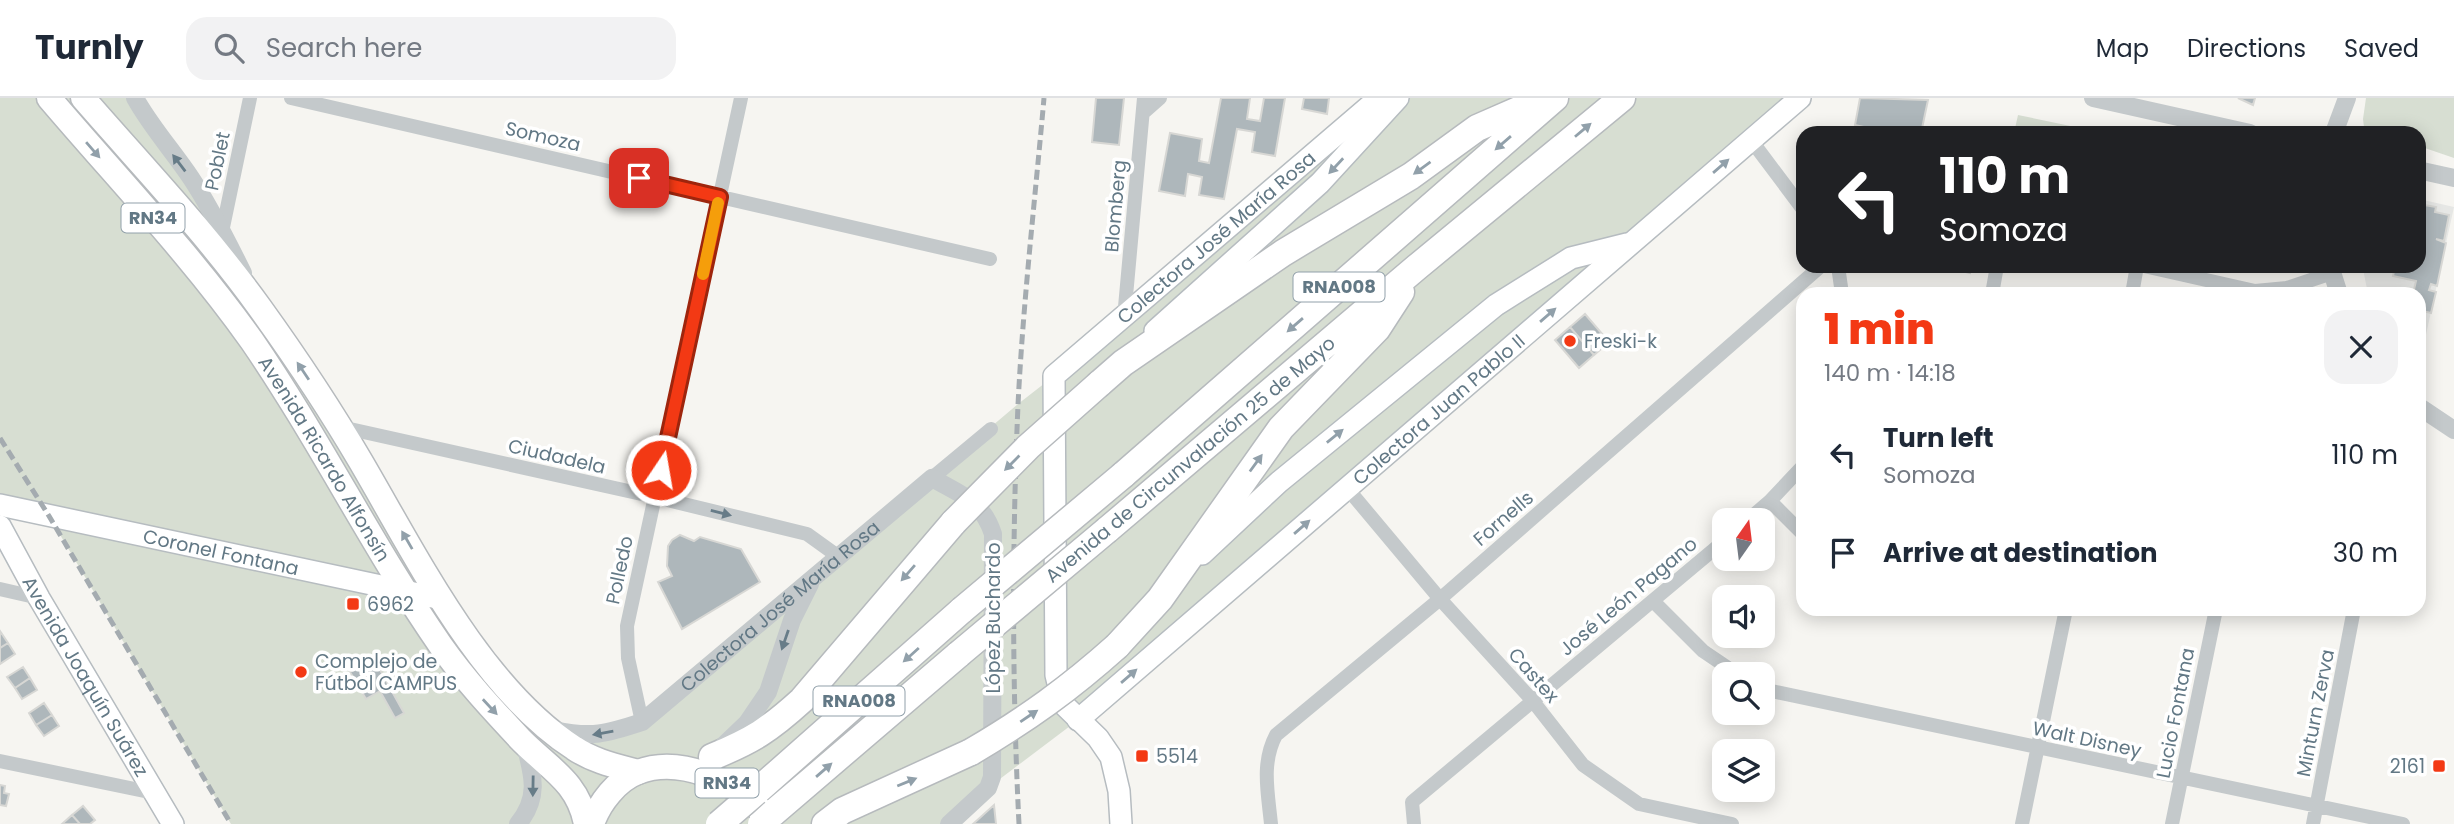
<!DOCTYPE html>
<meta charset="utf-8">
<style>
body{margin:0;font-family:Poppins,sans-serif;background:#f2f2f3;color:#1f2937;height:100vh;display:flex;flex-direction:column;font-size:26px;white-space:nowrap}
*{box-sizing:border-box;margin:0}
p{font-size:23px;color:#747a83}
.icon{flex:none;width:38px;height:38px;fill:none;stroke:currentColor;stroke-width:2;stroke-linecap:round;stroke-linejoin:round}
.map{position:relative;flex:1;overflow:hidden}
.sheet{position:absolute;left:1796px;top:189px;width:630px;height:329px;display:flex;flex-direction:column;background:#fff;border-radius:21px;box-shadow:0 4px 18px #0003}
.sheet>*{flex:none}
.top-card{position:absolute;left:1796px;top:28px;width:630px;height:147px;border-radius:21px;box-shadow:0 4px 18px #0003;background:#202124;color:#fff;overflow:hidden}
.needle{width:46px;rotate:14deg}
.tools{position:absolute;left:1712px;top:410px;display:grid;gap:14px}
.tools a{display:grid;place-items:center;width:63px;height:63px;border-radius:14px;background:#fff;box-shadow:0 4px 18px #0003;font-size:35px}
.pin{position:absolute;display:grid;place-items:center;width:60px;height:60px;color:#fff;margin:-30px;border-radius:14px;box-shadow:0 4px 10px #0006}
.me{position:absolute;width:77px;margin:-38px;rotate:12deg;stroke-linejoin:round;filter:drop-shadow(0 0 5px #0008)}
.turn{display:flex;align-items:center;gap:24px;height:147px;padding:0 28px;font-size:32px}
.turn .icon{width:91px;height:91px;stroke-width:2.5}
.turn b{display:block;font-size:49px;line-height:60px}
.round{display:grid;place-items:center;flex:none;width:74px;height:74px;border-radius:21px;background:#f2f2f3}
.headline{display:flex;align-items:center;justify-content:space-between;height:119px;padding:0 28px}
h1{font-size:42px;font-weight:800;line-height:52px;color:#f33914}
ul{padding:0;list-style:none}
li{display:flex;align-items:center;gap:21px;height:98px;padding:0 28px}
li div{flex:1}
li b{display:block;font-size:26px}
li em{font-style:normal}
header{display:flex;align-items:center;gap:42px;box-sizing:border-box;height:98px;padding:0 35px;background:#fff;border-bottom:2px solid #e0e1e3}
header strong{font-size:33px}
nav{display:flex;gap:38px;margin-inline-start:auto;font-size:24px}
.search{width:490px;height:63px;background:#f2f2f3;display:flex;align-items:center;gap:18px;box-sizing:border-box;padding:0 24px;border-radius:21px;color:#747a83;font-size:26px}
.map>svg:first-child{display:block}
</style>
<header>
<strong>Turnly</strong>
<div class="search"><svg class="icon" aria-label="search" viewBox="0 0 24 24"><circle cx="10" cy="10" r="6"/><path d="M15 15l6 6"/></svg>Search here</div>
<nav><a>Map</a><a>Directions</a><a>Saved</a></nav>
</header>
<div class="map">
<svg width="2454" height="726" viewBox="0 0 2454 726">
<rect width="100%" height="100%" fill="#f6f5f1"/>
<path fill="#e6e7e5" d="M2419,101L2454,109L2420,264L2418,263V196H2368L2364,176V168H2418Z"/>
<path fill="#d7ded2" d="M0,0H135L442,501L408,494L525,646L548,631L642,624L1018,306L1054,278L1379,0H1800L1078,622L988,690L949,726H231L49,418L0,407Z
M2366,0H2454V60L2419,48L2418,35H2376L2364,29L2363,21Z
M2018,17L2104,35H2014Z
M2229,168H2282C2267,179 2246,172 2229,168Z"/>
<path fill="#aeb7bb" stroke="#d7d7d4" stroke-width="2" d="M1096,0H1124L1119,47L1092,44Z
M1221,0H1250L1247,21L1260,23L1264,0H1285L1275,58L1252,54L1255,34L1237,31L1224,101L1199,97L1202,79L1188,76L1185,98L1159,93L1170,35L1202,41L1199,63L1209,65Z
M1304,0H1329L1327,16L1302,11Z
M1860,0L1928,2L1921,35H1890L1855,27Z
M2238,0H2255L2253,7Z
M2424,107L2436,109L2435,114L2449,117L2444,143L2436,141L2446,145L2437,188L2431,186L2429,192L2436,194L2431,215L2418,212V196H2413L2416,183L2393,178L2395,168H2418V119Z
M1940,168H1971L1970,175Z
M1585,216L1609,244L1594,257L1570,229Z
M1570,229L1594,257L1579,270L1555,242Z
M680,437L694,443L700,439L741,451L760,484L682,531L658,484L672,478L667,468L668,448L672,442Z
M0,533L8,545L0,550Z
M8,545L15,556L0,566V550Z
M374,561L404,615L395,620L380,593L366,601L350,574Z
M23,569L30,580L15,590L7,579Z
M30,580L37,592L22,601L15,590Z
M44,605L52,617L36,627L29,615Z
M52,617L59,628L44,638L36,627Z
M0,687L5,688L4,695L9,696L6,708L0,707Z
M994,707L996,726H973Z
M83,708L95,722L90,726H80L72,717Z
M72,717L80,726H62Z"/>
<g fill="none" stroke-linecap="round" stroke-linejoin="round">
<defs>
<g id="secondary">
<path d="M1155,233L1320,85L1398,0"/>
<path id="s2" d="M0,407L442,501"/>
<path id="s3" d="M0,428L39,500L173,726"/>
<path d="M1202,456L1279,384L1496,207L1571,160L1627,146"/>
<path id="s4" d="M1078,622L1800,0"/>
<path id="s5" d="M1121,726L1119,693L1111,659L1098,640L1063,606L1056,577L1054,278L1379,0"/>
</g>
<g id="trunk">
<path id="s6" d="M49,0C117,80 191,157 252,243C320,342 373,450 441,548C465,582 492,611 520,641C548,670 578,683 586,726"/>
<path d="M83,0C143,69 207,136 260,210C296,260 330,311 361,364C416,458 481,590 574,650C593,663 616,668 638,674"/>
<path d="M592,726C599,705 617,682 638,674C679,658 735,682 762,714"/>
</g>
<path id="motorway" d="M1099,286L1123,265L1283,155L1411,78L1477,30L1541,2
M1123,377L1555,0
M1107,432L1417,169L1622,0
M1117,548L1160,501L1281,330L1377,231L1401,194
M712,659C753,642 769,632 802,602L954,424
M756,694L962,512
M772,716L959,556
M825,726L842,713L971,654"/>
</defs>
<use href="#secondary" stroke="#b6bcc0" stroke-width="24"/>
<use href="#trunk" stroke="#b6babd" stroke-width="27"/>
<use href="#motorway" stroke="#b6babd" stroke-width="29"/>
<path stroke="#c4c9cb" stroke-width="14" d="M291,0L990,161
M1143,15L1160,0
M1751,42L1802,110
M222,134L250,0
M1838,168L1842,196
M2144,168L2255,193L2287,190L2332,175
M1992,196L1997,168
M2132,196L2137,168
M1124,220L1144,0
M341,329L655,399L807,436L839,459
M932,380L991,331
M1347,390L1440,501L1532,602L1583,667L1639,706L1732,726
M1770,403L1802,435
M1748,422L1770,403L1802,369
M0,491L39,500
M1654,504L1703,553L1737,576
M1762,591L2403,726
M642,624L628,560L627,528L741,0
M0,663L154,695
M1271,726C1268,695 1261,665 1276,637L1440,501L1821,168
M1414,726L1412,704L1724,443
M2022,726L2066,511
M2172,726L2216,511
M2313,726L2354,511"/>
<g stroke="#c4c9cb" stroke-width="18">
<path d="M135,0C151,29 173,53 191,80C211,110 227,143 243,175"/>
<path d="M2093,0L2250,35"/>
<path d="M2334,35L2347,0"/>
<path d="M2418,72L2454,80"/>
<path d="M2330,168L2339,196"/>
<path d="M2418,308L2454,332"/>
<path id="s1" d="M554,632C592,640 606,636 642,624L932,380C961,397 982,402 993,436L992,679L988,690L949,726"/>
<path d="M724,647L747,625L768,594L792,522L810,486"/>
<path d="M518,726C540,699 533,677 525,647"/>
</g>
<use href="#secondary" stroke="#fff" stroke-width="21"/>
<use href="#trunk" stroke="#fff" stroke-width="24"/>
<use href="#motorway" stroke="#fff" stroke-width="26"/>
<path stroke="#a4abb0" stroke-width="5" stroke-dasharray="10 5" stroke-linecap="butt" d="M0,340L49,418L231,726
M1019,726C1012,588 1012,445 1018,307C1023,205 1035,102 1044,0"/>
<defs>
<path id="motorway-bridge" d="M954,424L1028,349L1099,286
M962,512L1123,377
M959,556L1107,432
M971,654C1027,621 1069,591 1117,548
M719,726L756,694
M761,726L772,716"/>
</defs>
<use href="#motorway-bridge" stroke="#b6babd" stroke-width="29" stroke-linecap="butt"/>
<use href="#motorway-bridge" stroke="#fff" stroke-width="26"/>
</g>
<defs><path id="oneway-solid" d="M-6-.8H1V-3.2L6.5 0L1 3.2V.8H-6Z" transform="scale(1.75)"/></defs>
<g fill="#91a0aa">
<use href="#oneway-solid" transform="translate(1583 32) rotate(-40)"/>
<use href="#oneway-solid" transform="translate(1503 45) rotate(139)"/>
<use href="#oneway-solid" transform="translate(93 52) rotate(49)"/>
<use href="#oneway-solid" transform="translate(1336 68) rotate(133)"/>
<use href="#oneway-solid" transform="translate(1721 68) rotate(-41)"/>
<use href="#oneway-solid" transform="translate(1422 70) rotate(144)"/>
<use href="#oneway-solid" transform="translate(1548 217) rotate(-41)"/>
<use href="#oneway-solid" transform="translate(1295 227) rotate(139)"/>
<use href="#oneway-solid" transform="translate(303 273) rotate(-124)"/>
<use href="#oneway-solid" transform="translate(1335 338) rotate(-39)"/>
<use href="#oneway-solid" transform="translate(1012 365) rotate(135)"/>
<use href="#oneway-solid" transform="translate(1256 365) rotate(-54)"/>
<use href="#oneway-solid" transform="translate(1302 429) rotate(-41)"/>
<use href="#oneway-solid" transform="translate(407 442) rotate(-120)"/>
<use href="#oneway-solid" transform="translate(908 475) rotate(131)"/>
<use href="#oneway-solid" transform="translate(911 557) rotate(138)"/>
<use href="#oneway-solid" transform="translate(1129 578) rotate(-41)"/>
<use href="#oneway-solid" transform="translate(490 609) rotate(47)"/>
<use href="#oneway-solid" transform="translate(1029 618) rotate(-34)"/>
<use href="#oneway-solid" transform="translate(824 672) rotate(-41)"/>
<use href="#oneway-solid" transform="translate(907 684) rotate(-22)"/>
</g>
<g fill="#677c88">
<use href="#oneway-solid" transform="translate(179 65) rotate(-127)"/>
<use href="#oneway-solid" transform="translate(721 415) rotate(14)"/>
<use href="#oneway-solid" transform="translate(785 542) rotate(109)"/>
<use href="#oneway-solid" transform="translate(603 635) rotate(170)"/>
<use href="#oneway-solid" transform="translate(533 688) rotate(91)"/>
</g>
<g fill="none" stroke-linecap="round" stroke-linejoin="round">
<defs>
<path id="route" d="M639,80L720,99L661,372"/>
</defs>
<use href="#route" stroke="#9e250d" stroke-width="18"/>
<use href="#route" stroke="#f33914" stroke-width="12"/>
<path stroke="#f59e0b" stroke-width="12" d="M703,176L718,105"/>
</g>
<g fill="#f33914" stroke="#fff" stroke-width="2.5">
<circle cx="1570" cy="243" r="7"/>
<rect x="346" y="499" width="14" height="14" rx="3.5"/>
<circle cx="301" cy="574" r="7"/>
<rect x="1135" y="651" width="14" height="14" rx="3.5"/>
<rect x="2432" y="661" width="14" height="14" rx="3.5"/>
</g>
<g text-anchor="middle" stroke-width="7" stroke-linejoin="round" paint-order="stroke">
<g fill="#fff" stroke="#91a0aa" stroke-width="2">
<rect x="121.5" y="105.5" width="63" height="29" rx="5"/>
<rect x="1293.5" y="174.5" width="91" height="29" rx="5"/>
<rect x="813.5" y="588.5" width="91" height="29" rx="5"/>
<rect x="695.5" y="670.5" width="63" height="29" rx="5"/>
</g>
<g font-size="18" font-weight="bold" fill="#627885">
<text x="153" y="126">RN34</text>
<text x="1339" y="195">RNA008</text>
<text x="859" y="609">RNA008</text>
<text x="727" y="691">RN34</text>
</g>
<g font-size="19" fill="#627885" stroke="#fff">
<text transform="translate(543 38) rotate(13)" y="7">Somoza</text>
<text transform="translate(217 63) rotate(-78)" y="7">Poblet</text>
<text transform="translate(1115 108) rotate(-85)" y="7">Blomberg</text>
<text dy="7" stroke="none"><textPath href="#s5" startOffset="682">Colectora José María Rosa</textPath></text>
<text dy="7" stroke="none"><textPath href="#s4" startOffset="476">Colectora Juan Pablo II</textPath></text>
<text transform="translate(557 358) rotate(13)" y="7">Ciudadela</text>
<text dy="7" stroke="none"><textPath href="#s6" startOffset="455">Avenida Ricardo Alfonsín</textPath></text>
<text transform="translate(1190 361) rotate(-40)" y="7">Avenida de Circunvalación 25 de Mayo</text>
<text transform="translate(1503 420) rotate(-41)" y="7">Fornells</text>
<text dy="7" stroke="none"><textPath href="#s2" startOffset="226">Coronel Fontana</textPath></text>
<text transform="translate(619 472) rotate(-78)" y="7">Polledo</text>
<text transform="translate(1628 498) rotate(-40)" y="7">José León Pagano</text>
<text dy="7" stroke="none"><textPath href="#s1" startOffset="270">Colectora José María Rosa</textPath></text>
<text transform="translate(993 520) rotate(-90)" y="7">López Buchardo</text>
<text transform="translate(1534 577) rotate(49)" y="7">Castex</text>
<text dy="7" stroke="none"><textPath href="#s3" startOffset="173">Avenida Joaquín Suárez</textPath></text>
<text transform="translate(2175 615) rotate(-79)" y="7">Lucio Fontana</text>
<text transform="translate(2315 615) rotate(-79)" y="7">Minturn Zerva</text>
<text transform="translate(2087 641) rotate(12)" y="7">Walt Disney</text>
</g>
<g font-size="19" fill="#627885" stroke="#fff" text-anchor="start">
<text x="1584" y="250">Freski-k</text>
<text x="367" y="513">6962</text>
<text x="315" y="570">Complejo de<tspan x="315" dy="22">Fútbol CAMPUS</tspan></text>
<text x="1156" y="665">5514</text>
<text x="2425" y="675" text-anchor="end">2161</text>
</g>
</g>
</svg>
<div class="tools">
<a><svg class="needle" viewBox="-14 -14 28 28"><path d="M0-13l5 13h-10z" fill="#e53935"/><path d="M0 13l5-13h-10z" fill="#747a83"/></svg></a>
<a><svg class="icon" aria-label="sound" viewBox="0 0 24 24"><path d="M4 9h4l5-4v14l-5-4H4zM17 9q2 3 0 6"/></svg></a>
<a><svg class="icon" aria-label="search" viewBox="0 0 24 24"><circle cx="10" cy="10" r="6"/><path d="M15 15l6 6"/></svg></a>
<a><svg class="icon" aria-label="layers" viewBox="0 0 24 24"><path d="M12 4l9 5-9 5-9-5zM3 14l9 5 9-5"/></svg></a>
</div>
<div class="pin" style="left:639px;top:80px;background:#d93025"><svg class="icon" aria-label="arrive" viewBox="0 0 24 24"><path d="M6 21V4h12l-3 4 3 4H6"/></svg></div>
<svg class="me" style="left:661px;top:372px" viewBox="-20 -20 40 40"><circle r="17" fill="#f33914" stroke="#fff" stroke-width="3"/><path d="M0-11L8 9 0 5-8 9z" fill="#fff"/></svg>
<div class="top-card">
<div class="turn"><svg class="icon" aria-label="left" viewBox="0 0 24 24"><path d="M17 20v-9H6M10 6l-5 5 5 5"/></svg><div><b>110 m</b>Somoza</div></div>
</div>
<section class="sheet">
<div class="headline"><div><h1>1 min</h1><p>140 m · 14:18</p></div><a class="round"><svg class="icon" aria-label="close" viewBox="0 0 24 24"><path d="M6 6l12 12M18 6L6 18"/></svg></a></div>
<ul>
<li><svg class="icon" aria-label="left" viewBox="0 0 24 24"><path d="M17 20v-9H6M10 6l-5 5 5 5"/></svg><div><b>Turn left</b><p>Somoza</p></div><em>110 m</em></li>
<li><svg class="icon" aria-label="arrive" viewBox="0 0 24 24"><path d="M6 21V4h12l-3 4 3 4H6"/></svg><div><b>Arrive at destination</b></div><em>30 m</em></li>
</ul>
</section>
</div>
